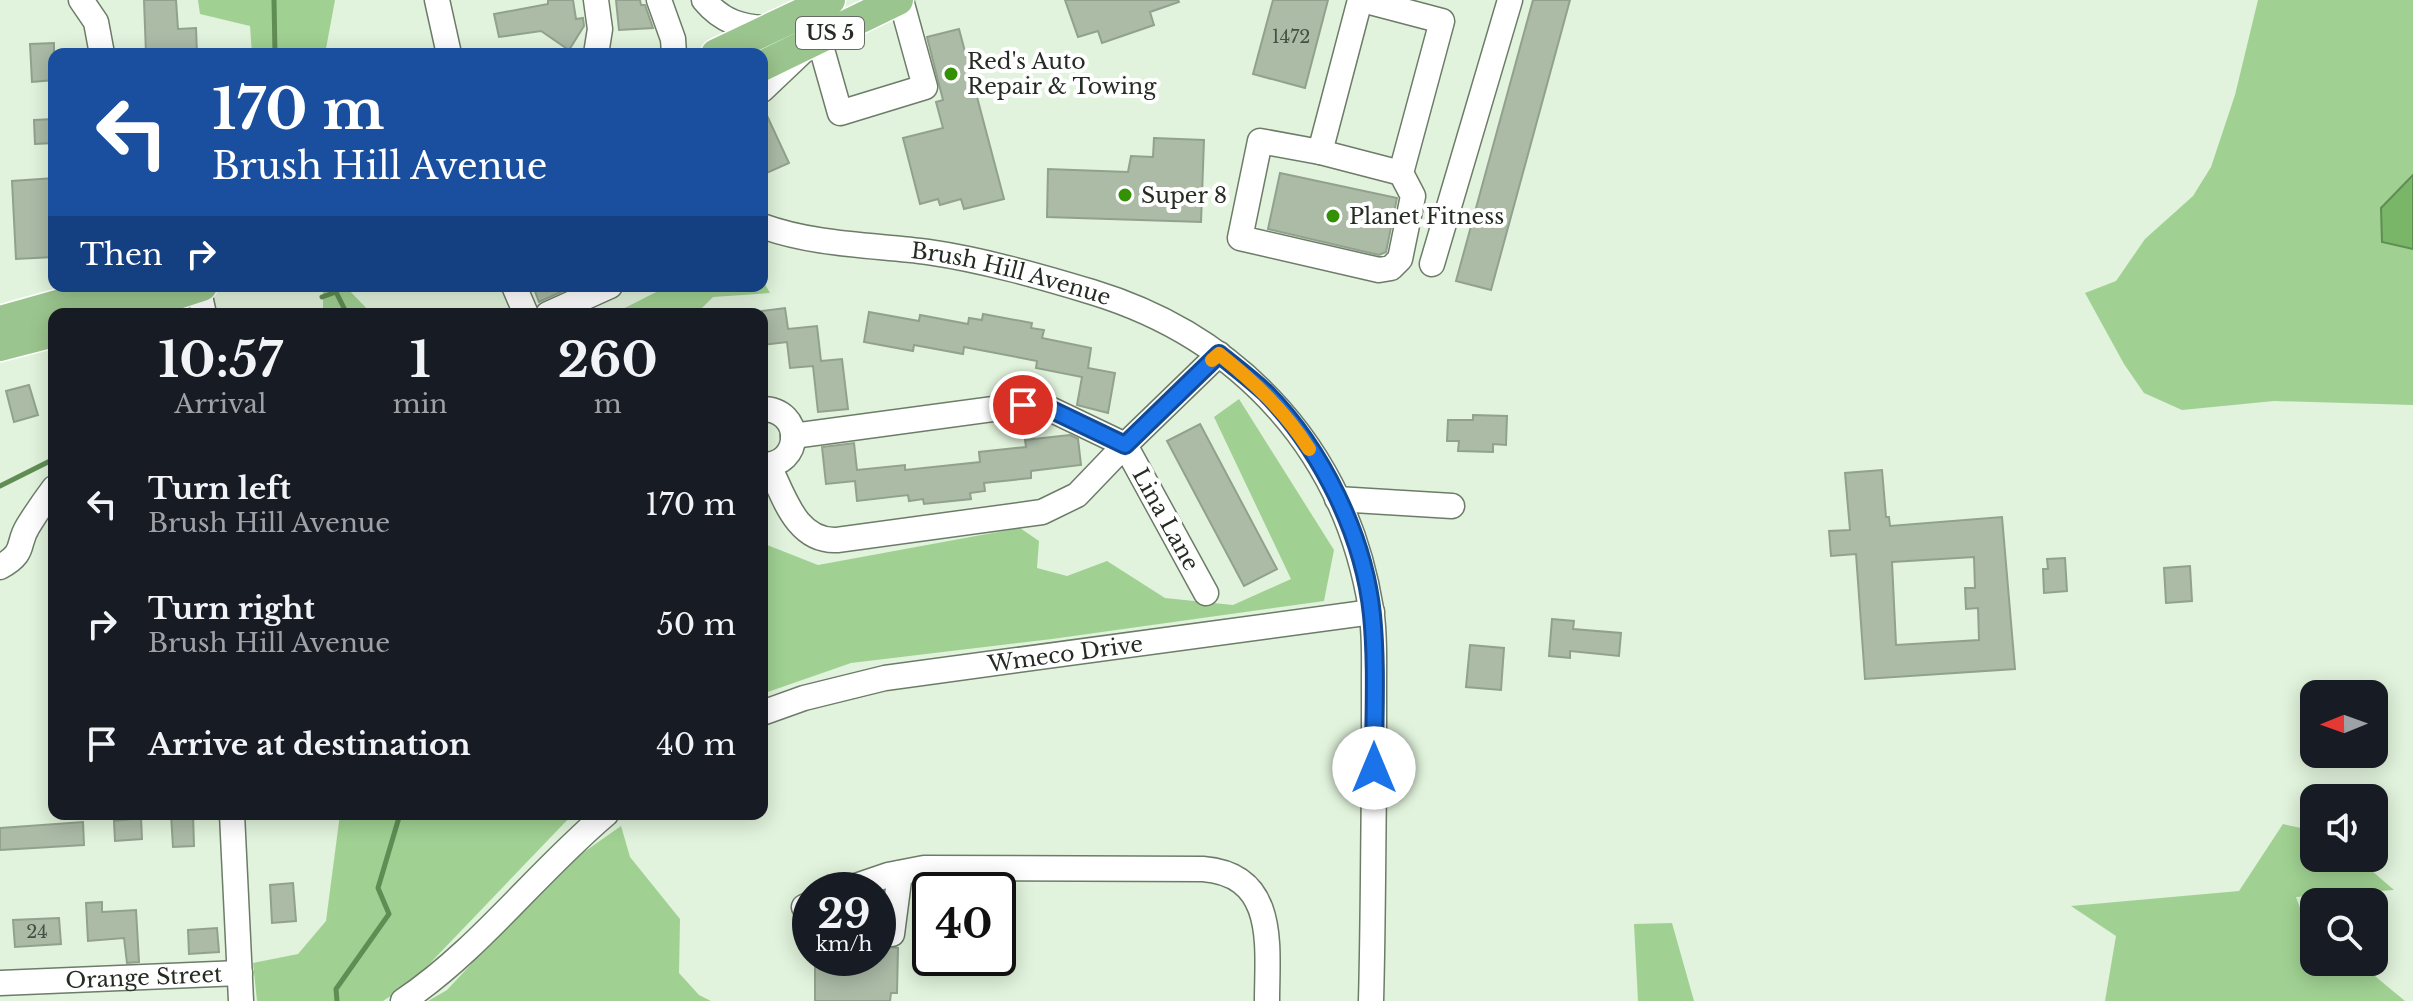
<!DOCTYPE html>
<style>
body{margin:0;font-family:"Libre Baskerville",serif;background:#20242c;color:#f1f3f6;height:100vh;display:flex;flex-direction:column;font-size:30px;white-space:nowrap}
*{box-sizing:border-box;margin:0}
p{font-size:26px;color:#9ea1a6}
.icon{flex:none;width:44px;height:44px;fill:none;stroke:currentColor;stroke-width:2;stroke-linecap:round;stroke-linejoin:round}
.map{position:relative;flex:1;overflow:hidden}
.side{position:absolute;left:48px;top:308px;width:720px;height:512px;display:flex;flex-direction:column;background:#171b24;border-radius:16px;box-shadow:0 4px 20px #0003}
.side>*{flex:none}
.banner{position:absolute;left:48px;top:48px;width:720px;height:244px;border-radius:16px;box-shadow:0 4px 20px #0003;background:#1a4fa0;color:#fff;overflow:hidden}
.needle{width:52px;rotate:269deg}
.fabs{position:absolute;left:2300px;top:680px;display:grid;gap:16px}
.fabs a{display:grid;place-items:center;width:88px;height:88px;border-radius:16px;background:#171b24;box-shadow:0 4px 20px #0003;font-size:40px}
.speed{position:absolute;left:792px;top:872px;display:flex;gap:16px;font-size:40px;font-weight:700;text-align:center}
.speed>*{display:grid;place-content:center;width:104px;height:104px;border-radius:50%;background:#171b24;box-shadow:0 4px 20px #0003;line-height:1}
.speed small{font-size:20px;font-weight:400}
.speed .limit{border:4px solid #111;border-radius:12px;background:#fff;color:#111}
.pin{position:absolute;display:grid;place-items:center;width:68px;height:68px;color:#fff;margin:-34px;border:4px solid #fff;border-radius:50%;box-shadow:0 2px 8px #0007}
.me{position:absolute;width:88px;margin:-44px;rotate:0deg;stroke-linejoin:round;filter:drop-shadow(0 0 6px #0008)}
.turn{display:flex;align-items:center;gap:28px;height:168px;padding:0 32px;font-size:36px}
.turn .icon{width:104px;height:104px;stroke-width:2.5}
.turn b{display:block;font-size:56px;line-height:68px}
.then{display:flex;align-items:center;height:76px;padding:0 32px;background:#0003;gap:16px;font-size:30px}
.eta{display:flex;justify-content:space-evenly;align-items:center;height:136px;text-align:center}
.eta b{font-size:48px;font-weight:700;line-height:56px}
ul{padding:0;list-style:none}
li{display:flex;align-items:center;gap:24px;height:120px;padding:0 32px}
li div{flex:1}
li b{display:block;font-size:30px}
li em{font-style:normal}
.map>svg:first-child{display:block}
</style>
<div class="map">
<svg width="2413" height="1001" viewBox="0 0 2413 1001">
<rect width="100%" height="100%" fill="#e1f3dc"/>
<path fill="#a0d192" d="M198,0H335L325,54H252L250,26L200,14Z
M2258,0H2413V175L2381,208L2382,241L2413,249V405L2274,401L2182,410L2144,393L2124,364L2085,293L2116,281L2145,239L2193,196L2211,167L2235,95Z
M762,279L770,293L713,297L696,314H613L668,286H762Z
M323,286L346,287L371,313L419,314H323Z
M1239,399L1334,550L1324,601L1052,639L851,663L762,694V543L818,565L1020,528L1039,541L1037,568L1067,576L1107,561L1165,598L1233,605L1291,579L1214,417Z
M340,814H573L413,981L383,1001H257L253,963L298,954L326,921Z
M2283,824L2314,831V858H2357L2394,890L2296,897L2313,942L2303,958H2314V962H2358L2405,1001H2105L2116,936L2071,906L2239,891Z
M621,826L630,857L680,919L679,973L699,995L711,1001H428L447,990L560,869Z
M1672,923L1694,1001H1638L1634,924Z"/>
<path fill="#79b668" stroke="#608d54" stroke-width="2" d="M2413,175V249L2382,242L2381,208Z"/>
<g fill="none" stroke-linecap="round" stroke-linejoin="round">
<path stroke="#608d54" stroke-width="5" d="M274,0L275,54
M333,286L347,314
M322,297L336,292
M0,486L54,459
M337,1001L336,989L389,914L378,888L400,814"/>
</g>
<path fill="#abbba6" stroke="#91a18d" stroke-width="2" fill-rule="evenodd" d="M144,0H176L178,29L196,28L197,54H146Z
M548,0H573L576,19L583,18L584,26L569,50L541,31L499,37L494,14L548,4Z
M616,0H640L641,5H645L653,28L619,30Z
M1065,0H1178L1179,2L1150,12L1154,25L1102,43L1098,31L1078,37Z
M1273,0H1328L1305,88L1253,74Z
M1533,0H1570L1491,290L1456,281Z
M959,29L1004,199L964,209L961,199L940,205L938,199L920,204L903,138L943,128L936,102L943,100L927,37Z
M54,43V80L32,82L30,44Z
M762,105L789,163L762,175Z
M54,119V143L35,144L34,120Z
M1154,138L1204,140L1201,222L1047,217L1048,169L1128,172L1131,156L1153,157Z
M1280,173L1397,198L1386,252L1379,255L1268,229Z
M54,178V257L16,259L12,181Z
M533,286H574L539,302Z
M785,308L788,329L817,326L821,361L842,359L848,409L818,412L813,366L790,368L787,342L762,345V311Z
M869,312L919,321L920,315L968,324L969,318L982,320L983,314L1032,323L1031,328L1044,330L1042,338L1091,348L1088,368L1115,373L1108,413L1077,405L1082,377L1036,368L1037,361L964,347L963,354L914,345L913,351L864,342Z
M29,385L38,415L14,422L6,391Z
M1473,415L1507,416L1506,445L1493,444V452L1458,451L1459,441H1447L1448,420H1473Z
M1200,424L1277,569L1244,586L1167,441Z
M1070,435L1078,439L1081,465L1031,471V478L984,483L985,491L970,493L971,499L924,504L923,499L909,501L908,495L857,501L855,481L826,484L822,447L854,443L857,470L905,465V470L980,462L979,452L1026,447L1025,440Z
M1882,470L1886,517H1889L1890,526L2002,517L2015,669L1865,679L1856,554L1831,556L1829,531L1850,530L1845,473ZM1974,557L1975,588H1965L1966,609L1978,608L1979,640L1896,645L1892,562Z
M2065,558L2067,591L2044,593L2043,569H2048L2047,559Z
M2190,566L2192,601L2166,603L2164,568Z
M1552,619L1574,621L1573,629L1621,633L1619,656L1570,651V658L1549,656Z
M1470,645L1504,648L1501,690L1466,687Z
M171,814H193L194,846L173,847Z
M141,818L142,839L115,841L114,821Z
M83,822L84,845L0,850V828Z
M293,883L296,921L272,923L270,885Z
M102,902V912L136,910L139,962L127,963L124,938L88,941L86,903Z
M59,918L61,944L15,947L13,920Z
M217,928L219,952L189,954L188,930Z
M878,946L898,948L897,993H891L890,1001H815V958H878Z"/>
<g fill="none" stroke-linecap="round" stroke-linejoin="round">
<defs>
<g id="minor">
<path d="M81,0L96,22L102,54"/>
<path d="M437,0L449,54"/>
<path d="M596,0L600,29L596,54"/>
<path d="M659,0L673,39L674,54"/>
<path d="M704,0C722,22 743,28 770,28"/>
<path d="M1360,0L1320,152L1260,141L1240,238L1379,270L1391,268L1400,259L1413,196L1401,173L1442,21L1362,0"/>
<path d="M819,39L840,113L925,87L901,0"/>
<path d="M762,90L801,53"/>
<path d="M1320,152L1401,173"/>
<path id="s1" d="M762,226C814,245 873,245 928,252C983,260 1039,276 1092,292C1243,338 1346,453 1371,609C1375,633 1374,657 1374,681C1374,715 1374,750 1374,784C1373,856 1373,929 1371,1001"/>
<path d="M1432,264L1510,0"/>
<path d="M514,286L526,314"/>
<path d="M198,287L204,314"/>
<path d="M548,314L610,286"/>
<path d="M762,409C804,409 803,466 762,465"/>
<path d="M769,466C784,496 796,542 837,540L1042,512L1077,495L1125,445L1052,410L1023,405L793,436"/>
<path d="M1337,499L1452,506"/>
<path d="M0,567C27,552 16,545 28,526C36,513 45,500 54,488"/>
<path d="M1206,593L1125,445L1219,354"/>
<path id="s2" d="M762,713L804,698L885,678L1372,612"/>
<path d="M232,814L241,1001"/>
<path d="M844,890L888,875L924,868L1203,869C1278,875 1267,947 1267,1001"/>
<path d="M804,907L810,904"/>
<path d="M892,934L900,873"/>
<path id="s3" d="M0,983L240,973"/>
<path d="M403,1001C479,950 536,873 606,814"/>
</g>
<path id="major" d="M716,54L830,0
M762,66L898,0
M116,314L202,286
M0,321L125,286
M0,346L54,332"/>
</defs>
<use href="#minor" stroke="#6c7c68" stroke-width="27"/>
<use href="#major" stroke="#fff" stroke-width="33"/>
<use href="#minor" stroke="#fff" stroke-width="24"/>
<use href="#major" stroke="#9bc58e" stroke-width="30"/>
</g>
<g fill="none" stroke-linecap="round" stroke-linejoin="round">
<defs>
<path id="route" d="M1023,405L1052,410L1125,445L1219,354C1235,367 1251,379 1266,393C1322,450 1364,536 1372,615C1377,665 1374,717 1374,768"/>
</defs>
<use href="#route" stroke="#114b97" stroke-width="20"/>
<use href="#route" stroke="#1a73e8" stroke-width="14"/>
<path stroke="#f59e0b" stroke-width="14" d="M1212,360L1219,354C1254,382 1284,410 1309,449"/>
</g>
<g fill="#349106" stroke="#fff" stroke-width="3">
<circle cx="951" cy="74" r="8"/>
<circle cx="1125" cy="195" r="8"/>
<circle cx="1333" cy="216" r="8"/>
</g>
<g text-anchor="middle" stroke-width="8" stroke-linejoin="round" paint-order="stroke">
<g font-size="18" fill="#475044">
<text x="1291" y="43">1472</text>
<text x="37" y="938">24</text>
</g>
<rect fill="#fff" stroke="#676b66" stroke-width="2" x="796" y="17" width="68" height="32" rx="6"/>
<g font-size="20" font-weight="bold" fill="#262c24">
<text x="830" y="40">US 5</text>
</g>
<g font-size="22" fill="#262c24" stroke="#fff" text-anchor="start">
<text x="967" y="69">Red's Auto<tspan x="967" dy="25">Repair &amp; Towing</tspan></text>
<text x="1141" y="203">Super 8</text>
<text x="1349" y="224">Planet Fitness</text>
</g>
<g font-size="22" fill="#262c24" stroke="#fff">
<text dy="8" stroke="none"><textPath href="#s1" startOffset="254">Brush Hill Avenue</textPath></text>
<text transform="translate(1166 519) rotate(61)" y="8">Lina Lane</text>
<text dy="8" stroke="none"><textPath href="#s2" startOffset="310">Wmeco Drive</textPath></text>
<text dy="8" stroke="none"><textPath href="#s3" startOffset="144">Orange Street</textPath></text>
</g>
</g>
</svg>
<div class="fabs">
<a><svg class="needle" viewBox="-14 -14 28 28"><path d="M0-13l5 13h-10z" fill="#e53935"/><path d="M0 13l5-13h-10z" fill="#9ea1a6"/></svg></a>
<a><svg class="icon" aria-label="sound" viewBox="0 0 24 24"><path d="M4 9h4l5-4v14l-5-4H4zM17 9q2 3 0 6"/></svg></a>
<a><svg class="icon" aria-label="search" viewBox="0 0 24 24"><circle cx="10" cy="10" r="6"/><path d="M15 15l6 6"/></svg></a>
</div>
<div class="speed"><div>29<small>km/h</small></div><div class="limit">40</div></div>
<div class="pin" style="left:1023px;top:405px;background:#d93025"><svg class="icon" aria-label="arrive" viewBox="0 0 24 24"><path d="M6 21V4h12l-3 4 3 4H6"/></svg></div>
<svg class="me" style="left:1374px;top:768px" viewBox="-20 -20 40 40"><circle r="19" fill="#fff"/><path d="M0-13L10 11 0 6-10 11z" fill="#1a73e8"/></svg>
<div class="banner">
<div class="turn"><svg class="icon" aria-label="left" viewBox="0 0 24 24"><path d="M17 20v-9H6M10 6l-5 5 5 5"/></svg><div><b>170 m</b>Brush Hill Avenue</div></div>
<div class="then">Then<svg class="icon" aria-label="right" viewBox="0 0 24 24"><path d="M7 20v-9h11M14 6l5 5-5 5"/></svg></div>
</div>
<section class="side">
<div class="eta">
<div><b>10:57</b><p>Arrival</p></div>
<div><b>1</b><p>min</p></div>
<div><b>260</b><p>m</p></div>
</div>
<ul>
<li><svg class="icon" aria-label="left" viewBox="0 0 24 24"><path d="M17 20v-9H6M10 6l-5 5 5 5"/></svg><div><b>Turn left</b><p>Brush Hill Avenue</p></div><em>170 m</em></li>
<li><svg class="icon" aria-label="right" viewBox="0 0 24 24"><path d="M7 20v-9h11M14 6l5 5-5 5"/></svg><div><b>Turn right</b><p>Brush Hill Avenue</p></div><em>50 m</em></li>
<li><svg class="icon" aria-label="arrive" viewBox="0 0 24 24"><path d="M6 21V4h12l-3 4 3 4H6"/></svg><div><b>Arrive at destination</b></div><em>40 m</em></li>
</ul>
</section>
</div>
